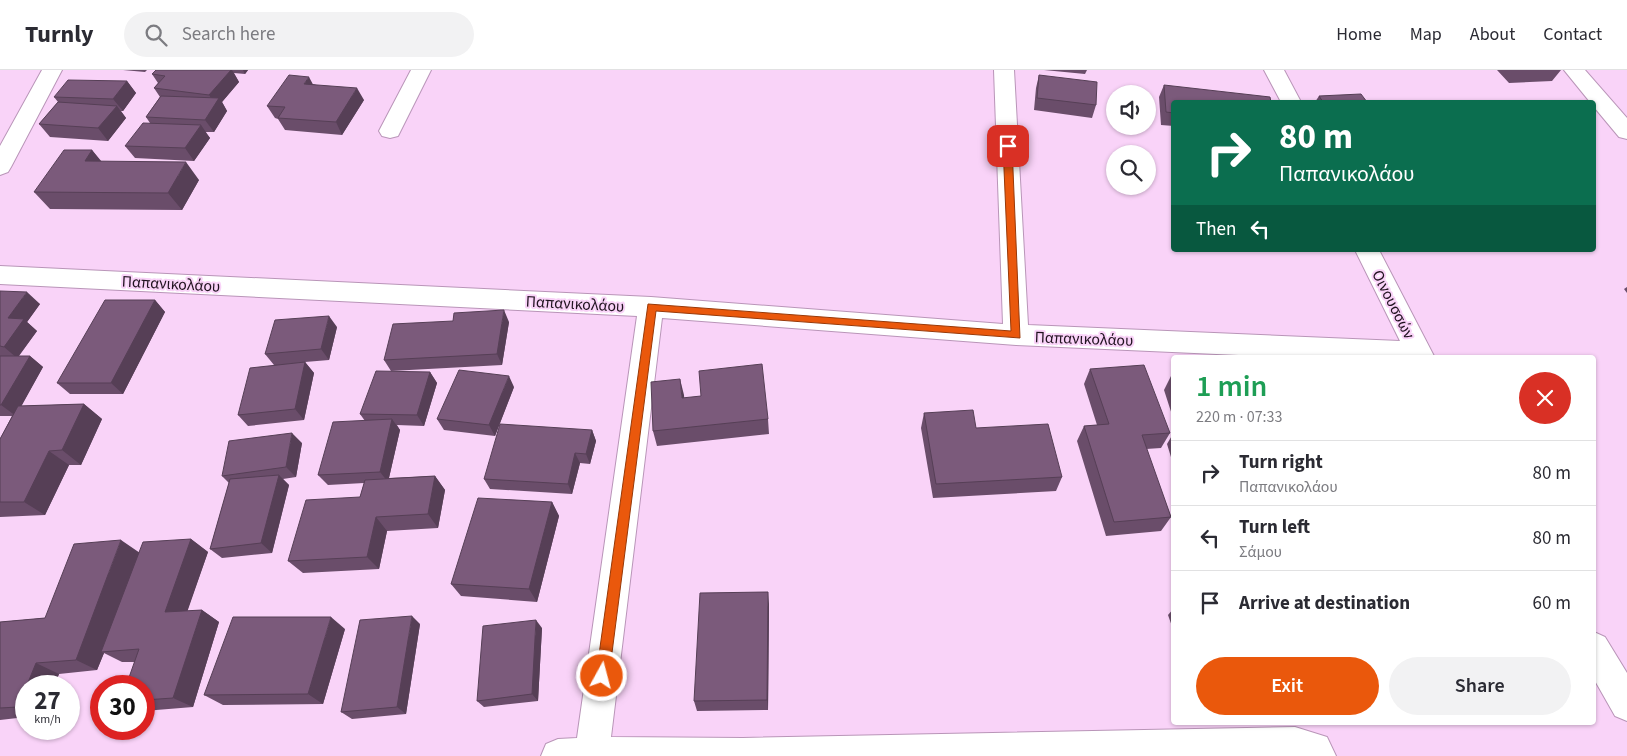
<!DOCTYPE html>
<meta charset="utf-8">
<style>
body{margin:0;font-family:"Source Sans 3",sans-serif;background:#f2f2f3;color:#2b2b33;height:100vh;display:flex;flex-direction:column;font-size:19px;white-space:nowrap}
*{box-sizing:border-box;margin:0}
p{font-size:16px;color:#7c7c81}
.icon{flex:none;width:28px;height:28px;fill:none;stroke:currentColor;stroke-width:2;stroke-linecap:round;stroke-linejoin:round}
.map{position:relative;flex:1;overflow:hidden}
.details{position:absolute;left:1171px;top:285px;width:425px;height:370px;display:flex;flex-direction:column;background:#fff;border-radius:5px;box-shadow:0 1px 4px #0004}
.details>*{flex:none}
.banner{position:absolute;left:1171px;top:30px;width:425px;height:152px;border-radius:5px;box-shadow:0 1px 4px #0004;background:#0b6e4f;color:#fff;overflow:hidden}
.tools{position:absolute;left:1106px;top:15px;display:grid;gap:10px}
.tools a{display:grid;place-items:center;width:50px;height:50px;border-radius:50%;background:#fff;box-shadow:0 1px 4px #0004;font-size:25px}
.speed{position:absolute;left:15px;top:605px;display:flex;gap:10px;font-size:25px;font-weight:700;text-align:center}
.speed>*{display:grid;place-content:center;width:65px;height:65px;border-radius:50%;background:#fff;box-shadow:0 1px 4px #0004;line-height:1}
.speed small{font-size:12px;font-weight:400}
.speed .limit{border:8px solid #d22;background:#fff;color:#111}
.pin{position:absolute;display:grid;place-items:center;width:42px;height:42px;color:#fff;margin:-21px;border-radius:10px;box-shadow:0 2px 8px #0006}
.me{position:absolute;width:55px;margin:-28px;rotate:7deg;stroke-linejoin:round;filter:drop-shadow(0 0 4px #0008)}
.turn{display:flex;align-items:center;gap:18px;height:105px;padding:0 25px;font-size:22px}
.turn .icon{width:65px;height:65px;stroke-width:2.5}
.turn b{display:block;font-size:35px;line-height:42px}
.then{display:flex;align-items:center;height:48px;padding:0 25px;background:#0003;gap:10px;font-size:19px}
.round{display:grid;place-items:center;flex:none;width:52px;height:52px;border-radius:26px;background:#f2f2f3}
.summary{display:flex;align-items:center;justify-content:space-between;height:85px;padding:0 25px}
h1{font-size:30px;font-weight:600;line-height:38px;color:#1e9e55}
.primary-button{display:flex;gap:10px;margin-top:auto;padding:10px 25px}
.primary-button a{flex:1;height:58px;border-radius:30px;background:#ea580c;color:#fff;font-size:20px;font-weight:600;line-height:58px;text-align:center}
.primary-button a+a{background:#f2f2f3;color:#2b2b33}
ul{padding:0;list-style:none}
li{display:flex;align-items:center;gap:15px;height:65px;padding:0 25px;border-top:1px solid #e1e1e2}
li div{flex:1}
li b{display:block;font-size:19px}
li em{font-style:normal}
header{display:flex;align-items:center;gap:30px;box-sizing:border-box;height:70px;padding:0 25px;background:#fff;border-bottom:1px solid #e1e1e2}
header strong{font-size:24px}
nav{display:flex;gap:28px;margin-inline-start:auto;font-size:18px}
.search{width:350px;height:45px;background:#f2f2f3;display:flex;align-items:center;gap:12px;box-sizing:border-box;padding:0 18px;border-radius:28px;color:#7c7c81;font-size:19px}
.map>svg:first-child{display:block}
</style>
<header>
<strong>Turnly</strong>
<div class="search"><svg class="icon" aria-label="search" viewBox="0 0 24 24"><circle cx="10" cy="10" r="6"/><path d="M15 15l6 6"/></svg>Search here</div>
<nav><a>Home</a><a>Map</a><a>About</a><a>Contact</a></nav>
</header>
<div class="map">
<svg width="1627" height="686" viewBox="0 0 1627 686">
<rect width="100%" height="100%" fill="#f9d3f8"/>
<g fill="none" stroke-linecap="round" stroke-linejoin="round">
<defs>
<path id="street" d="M42,0H62L11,97L8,102L0,105V76Z
M411,0H431L398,66L390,68L382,66L379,61Z
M994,0H1014L1028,255L1400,271L1355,180H1379L1435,288H1305L1016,275L662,248L611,667L743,668L1295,657L1327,667L1336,686H541L546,674L558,669L577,668L637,246L0,214V196L651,227L1003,254Z
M1264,0H1284L1301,32H1281Z
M1564,0H1585L1627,48V69L1619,67L1594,37V32H1590Z
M1594,562L1605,567L1627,603V651L1615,646L1594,609Z"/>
</defs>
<use href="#street" stroke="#b995b8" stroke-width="2"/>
<use href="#street" fill="#fff" fill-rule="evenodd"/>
</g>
<path fill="#6a4d6a" d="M123,0H147L145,2Z
M156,0H248L245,4L234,3L239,12L222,32L227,41L214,62H205L210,68L194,91L135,88L125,76L150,53L146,47L160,27L154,18L158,13L152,4Z
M1044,0H1087L1085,4Z
M1497,0H1561L1552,11L1509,13Z
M1039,5L1096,35L1092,48L1034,40L1036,18Z
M127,11L136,23L123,41H121L126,48L108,71L50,67L39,54L58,32L54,27Z
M313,14L364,30L342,65L285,60L278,49L275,48L267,36Z
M1164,15L1174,32V56L1161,55L1159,27Z
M1319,26L1367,32H1315Z
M92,80L101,92L199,110L182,140L50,139L34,122Z
M1627,217V223L1624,219Z
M0,221L40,234L27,252L37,261L19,286H30L43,297L21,336L84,334L102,349L81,395H69L45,445L0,447V369L12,346H0Z
M155,230L165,242L123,324H70L57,313Z
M509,252L502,295L391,301L384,290Z
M337,257L329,290L305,292L314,303L304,350L248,356L238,345L274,295L265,284Z
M1090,299L1170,363L1161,378L1146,379L1171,447L1161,461L1106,466L1077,371L1084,356L1097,355L1084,314Z
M430,302L437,313L424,356L397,355L400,360L389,408L435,406L445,420L438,458L387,461L379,499L303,503L288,491L360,427L364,413L328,415L318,405L365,351L360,344Z
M1172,304H1174V351L1164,320Z
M514,317L495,366L444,360L437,349Z
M684,325V328L768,349L769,364L657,376L653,361Z
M924,343L976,358L1062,407L1056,421L933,428L921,358Z
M592,360L596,371L590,394L580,393L572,424L490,419L484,409Z
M1174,362V397L1167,374Z
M302,373L296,407L283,409L289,415L272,483L222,488L210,479L229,413L222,406Z
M552,432L559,446L537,532L461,526L451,514Z
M191,469L208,482L187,541L202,540L219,552L193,637L144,641V616L134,592H122L104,583L97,600L59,604L54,616H26V647L0,650V552L45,548L139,482Z
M769,534L768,640L697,641L694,631Z
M1174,538V562L1168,545Z
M420,554L406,644L352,649L341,642Z
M542,558L538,631L484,637L477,631Z
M345,559L323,634L223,635L204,625Z"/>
<path fill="#563f56" d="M231,0H232L239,12L222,32L227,41L214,62L205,50L215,34L209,25Z
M243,0H248L245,4Z
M309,7L316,20L304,14Z
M127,11L136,23L123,41L113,29Z
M357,18L364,30L342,65L336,52Z
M117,36L126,48L108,71L98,58Z
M201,55L210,68L194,91L185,78Z
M92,80L107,98L85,91Z
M186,92L199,110L182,140L168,123Z
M27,222L40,234L27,252L37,261L17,288L4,277L8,248Z
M155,230L165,242L123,324L111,313Z
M504,240L509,252L502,295L497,284Z
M329,246L337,257L329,290L321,279Z
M30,286L43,297L16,346L1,335Z
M305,292L314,303L304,350L295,339Z
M430,302L437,313L424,356L417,345Z
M509,306L514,317L495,366L489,355Z
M680,309L684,325L685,343L682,328Z
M84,334L102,349L81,395L62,380Z
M392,349L400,360L388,412L380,402Z
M592,360L596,371L590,394L586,384Z
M292,363L302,373L296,407L286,397Z
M49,381L69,395L45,445L24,432Z
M575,383L580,393L572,424L568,414Z
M279,405L289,415L272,483L261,473Z
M435,406L445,420L438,458L428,444Z
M552,432L559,446L537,532L529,519Z
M376,447L387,461L379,499L367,487Z
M191,469L208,482L183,554L165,542Z
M121,470L140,483L101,582L104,583L97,600L76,590Z
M768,522L769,534L768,640L767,630Z
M202,540L219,552L193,637L173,628Z
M412,546L420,554L406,644L397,637Z
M331,547L345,559L323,634L308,624Z
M536,550L542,558L538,631L532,624Z
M36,593L59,604L54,616H27Z
M26,617V640L18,637Z"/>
<path fill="#7b5a7b" stroke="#563f56" d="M156,0H231L209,25L154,18L165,6L152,4Z
M289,5L309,7L304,14L357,18L336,52L278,48L285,37L267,36Z
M1039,5L1097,12L1096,35L1037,28Z
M68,10L127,11L113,29L54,27Z
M1164,15L1270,27L1271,32H1174V43L1166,42Z
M1361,24L1367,32H1323L1319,26Z
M161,26L219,28L205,50L146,47Z
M58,32L117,36L98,58L39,54Z
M143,53L201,55L185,78L125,76Z
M64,80H92L85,91L186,92L168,123L34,122Z
M0,221L27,222L8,248L24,249L4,277L0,276Z
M105,230H155L111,313H57Z
M504,240L497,284L384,290L393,254L453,251L454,243Z
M329,246L321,279L265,284L275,250Z
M0,286H30L1,335H0Z
M305,292L295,339L238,345L250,298Z
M762,294L768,349L653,361L651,312L680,309L682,328L701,326L699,301Z
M1144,295L1170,363L1142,365L1171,447L1114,452L1084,356L1109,354L1090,299Z
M459,300L509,306L489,355L437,349Z
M376,301L430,302L417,345L360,344Z
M84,334L62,380L49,381L24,432H0V369L18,336Z
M973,340L976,358L1048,354L1062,407L936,414L924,343Z
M392,349L380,402L318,405L333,352Z
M500,354L592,360L586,384L575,383L568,414L484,409Z
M292,363L286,397L222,406L229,371Z
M279,405L261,473L210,479L230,409Z
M435,406L428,444L376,447L367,487L288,491L306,430L360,427L365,410Z
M478,428L552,432L529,519L451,514Z
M191,469L165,542L202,540L173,628L144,630V616H126L139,579L101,582L143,472Z
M121,470L76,590L36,593L18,637L0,638V552L45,548L74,474Z
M768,522L767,630L694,631L700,523Z
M412,546L397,637L341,642L360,550Z
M233,547H331L308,624L204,625Z
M536,550L532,624L477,631L483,556Z"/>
<path fill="#ea580c" stroke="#983908" d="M1008,73L1012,76L1020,268L656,241L609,606L607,611L602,613L598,611L596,606L648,234L1011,261L1003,76Z"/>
<g text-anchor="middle" stroke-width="4" stroke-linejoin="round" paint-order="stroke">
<g font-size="16" fill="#20121f" stroke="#f9d3f8">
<text transform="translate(171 213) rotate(3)" y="6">Παπανικολάου</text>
<text transform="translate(575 233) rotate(3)" y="6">Παπανικολάου</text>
<text transform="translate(1394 234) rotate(63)" y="6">Οινουσσών</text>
<text transform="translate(1084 268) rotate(2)" y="6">Παπανικολάου</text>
</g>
</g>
</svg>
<div class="tools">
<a><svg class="icon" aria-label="sound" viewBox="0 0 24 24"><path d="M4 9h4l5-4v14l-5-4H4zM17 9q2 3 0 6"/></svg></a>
<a><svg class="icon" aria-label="search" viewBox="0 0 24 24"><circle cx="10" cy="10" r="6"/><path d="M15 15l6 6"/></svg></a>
</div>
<div class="speed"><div>27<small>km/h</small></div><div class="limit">30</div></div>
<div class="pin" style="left:1008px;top:76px;background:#d93025"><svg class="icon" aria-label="arrive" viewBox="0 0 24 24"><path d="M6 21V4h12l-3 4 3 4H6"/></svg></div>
<svg class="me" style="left:602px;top:606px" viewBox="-20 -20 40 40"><circle r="17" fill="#ea580c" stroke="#fff" stroke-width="3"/><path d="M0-11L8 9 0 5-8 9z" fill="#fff"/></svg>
<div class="banner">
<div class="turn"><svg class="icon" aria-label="right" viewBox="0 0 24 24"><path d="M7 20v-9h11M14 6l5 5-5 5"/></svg><div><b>80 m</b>Παπανικολάου</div></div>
<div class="then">Then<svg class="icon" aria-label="left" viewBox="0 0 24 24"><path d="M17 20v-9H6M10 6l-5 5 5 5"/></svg></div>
</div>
<section class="details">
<div class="summary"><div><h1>1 min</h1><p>220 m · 07:33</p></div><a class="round" style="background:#d93025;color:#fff"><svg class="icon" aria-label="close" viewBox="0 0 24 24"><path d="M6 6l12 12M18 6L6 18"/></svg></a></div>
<ul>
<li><svg class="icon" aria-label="right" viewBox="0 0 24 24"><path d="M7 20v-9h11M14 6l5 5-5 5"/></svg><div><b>Turn right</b><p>Παπανικολάου</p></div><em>80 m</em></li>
<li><svg class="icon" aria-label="left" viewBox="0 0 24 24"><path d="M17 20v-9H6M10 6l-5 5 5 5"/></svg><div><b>Turn left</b><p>Σάμου</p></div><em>80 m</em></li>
<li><svg class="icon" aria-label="arrive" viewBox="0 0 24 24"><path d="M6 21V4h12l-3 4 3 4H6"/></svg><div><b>Arrive at destination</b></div><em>60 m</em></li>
</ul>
<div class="primary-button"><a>Exit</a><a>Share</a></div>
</section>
</div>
